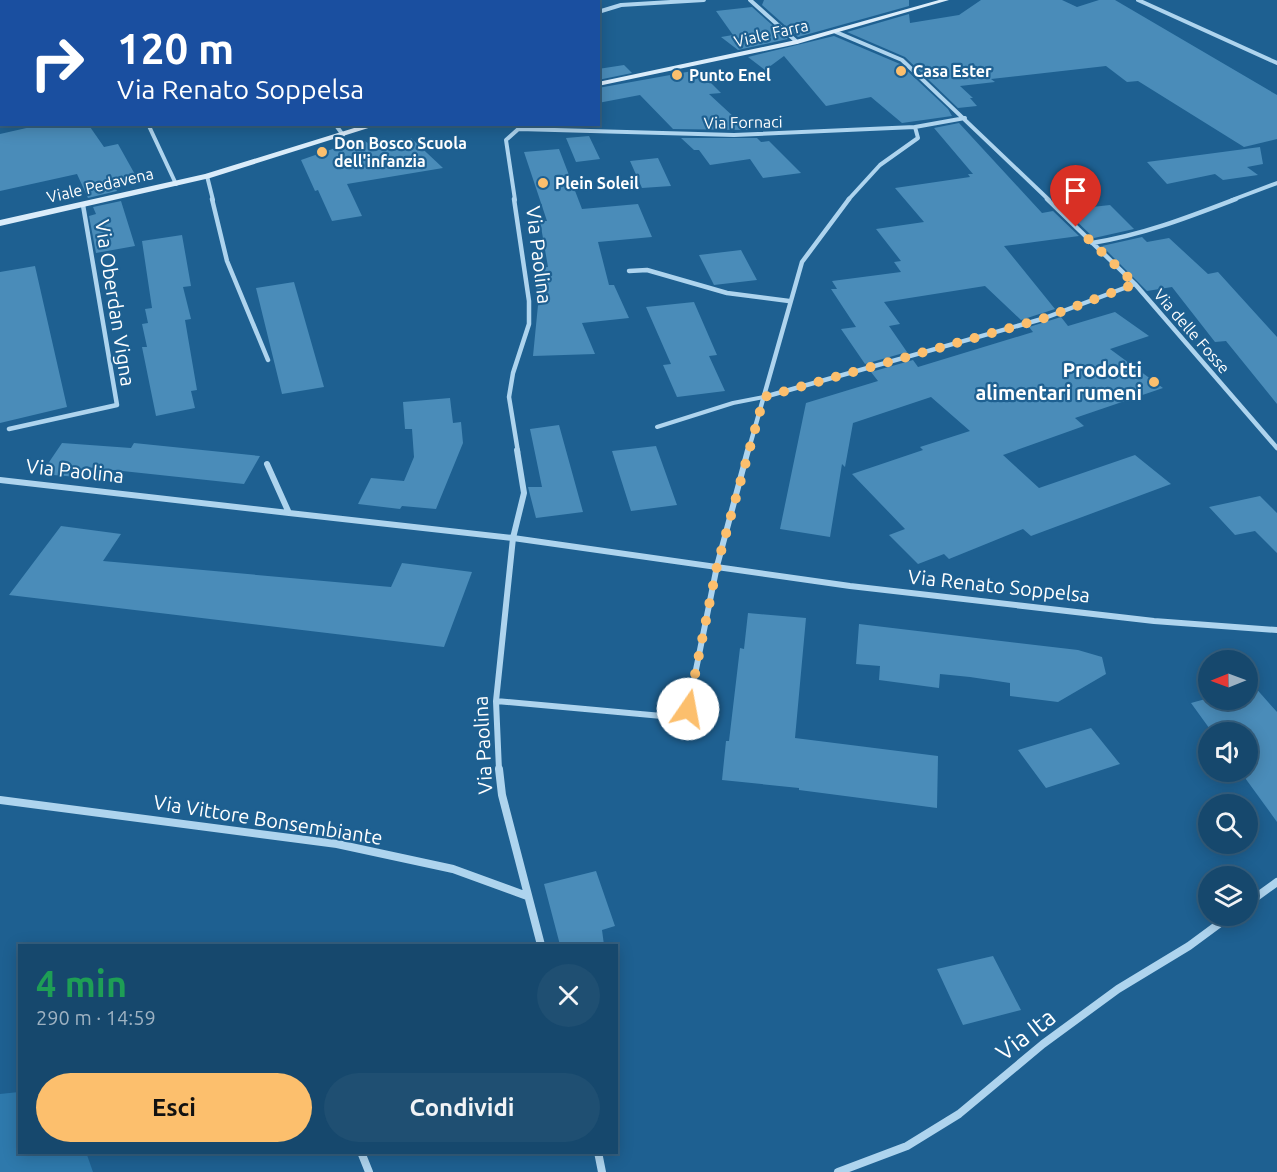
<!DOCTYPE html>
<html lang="it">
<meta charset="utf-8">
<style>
body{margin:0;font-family:Ubuntu,sans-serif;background:#1f4f72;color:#f1f3f6;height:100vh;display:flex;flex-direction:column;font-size:22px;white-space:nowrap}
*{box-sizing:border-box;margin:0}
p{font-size:20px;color:#9eb2c2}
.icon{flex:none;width:33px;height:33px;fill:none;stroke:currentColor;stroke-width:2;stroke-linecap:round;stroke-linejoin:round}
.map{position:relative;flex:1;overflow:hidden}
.side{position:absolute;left:18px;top:944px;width:600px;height:210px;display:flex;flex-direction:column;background:#16486d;border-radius:0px;box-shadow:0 3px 15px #0003,0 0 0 2px #356080}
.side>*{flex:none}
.top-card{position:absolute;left:0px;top:0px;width:600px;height:126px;box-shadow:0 3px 15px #0003,0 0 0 2px #356080;background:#1a4fa0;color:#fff;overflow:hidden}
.needle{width:39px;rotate:269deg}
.controls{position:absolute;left:1198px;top:650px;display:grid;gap:12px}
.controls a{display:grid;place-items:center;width:60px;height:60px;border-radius:50%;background:#16486d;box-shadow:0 3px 15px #0003,0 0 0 2px #356080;font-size:30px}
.pin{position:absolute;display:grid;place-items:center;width:51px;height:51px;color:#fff;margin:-62px -26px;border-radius:50% 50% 50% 0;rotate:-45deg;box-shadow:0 0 6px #0007}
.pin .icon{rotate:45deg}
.me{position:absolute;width:66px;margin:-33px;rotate:12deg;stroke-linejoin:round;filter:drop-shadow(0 0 4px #0008)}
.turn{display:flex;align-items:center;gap:21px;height:126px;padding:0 18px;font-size:27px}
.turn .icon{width:78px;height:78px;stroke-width:2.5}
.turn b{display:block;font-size:42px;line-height:51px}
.round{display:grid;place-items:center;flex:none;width:63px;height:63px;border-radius:32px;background:#1f4f72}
.summary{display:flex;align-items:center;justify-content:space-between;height:102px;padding:0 18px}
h1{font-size:36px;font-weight:700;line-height:45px;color:#1e9e55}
.primary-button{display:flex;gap:12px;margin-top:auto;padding:12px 18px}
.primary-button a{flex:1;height:69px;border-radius:36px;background:#fcbf6d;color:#111;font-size:24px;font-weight:700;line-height:69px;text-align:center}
.primary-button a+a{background:#1f4f72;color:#f1f3f6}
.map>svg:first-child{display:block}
</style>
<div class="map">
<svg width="1277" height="1172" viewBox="0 0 1277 1172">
<rect width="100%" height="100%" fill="#1e6091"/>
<path fill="#2e79ac" d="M19,1092L20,1152H86L93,1172H0V1094Z"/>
<path fill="#4a8cb9" d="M764,0H909V6L798,37L762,5Z
M981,0H1062L1077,7L1099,0H1115L1277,95V139L1244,147L1138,81L1127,82L1106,66L991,79L995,82L960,86L973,98H970L977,106L958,108L905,57L847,32L909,14L910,23L959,15Z
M752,7L788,39L738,50L721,37L733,35L716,11Z
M834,36L900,64L948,109L952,116L902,123L871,97L826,106L784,56L765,70L748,57Z
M624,65L632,73L598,80V69Z
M698,70L721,93L709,94L748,130L673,129L640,95L598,103V88Z
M959,123L1042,213L1053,211L1079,236L1004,246L1055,309L1021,320L985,286L884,302L900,324L889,326L907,352L865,364L841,329L856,327L831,289H837L832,281L901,272L894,262L901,261L876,229L924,222L895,188L970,177L968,174H973L934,128Z
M44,124H88L104,147L118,144L137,178L113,183L117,191L88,198L77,174L0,191V134Z
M589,136L600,159L576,162L566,138Z
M411,138L443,168L347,184L362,216L332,221L318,190L315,191L301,160L361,139L375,147Z
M681,138H757L761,142L769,141L801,173L763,178L750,159L710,165L699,150H694Z
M1260,147L1263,164L1247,167L1258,175L1223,180L1215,174L1167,184L1147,162Z
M559,149L582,209L638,204L652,237L598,242L609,285H614L629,318L582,323L595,354L533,356L538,305L535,268L548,267L540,221H547L524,152Z
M658,158L671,186L642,188L630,161Z
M121,201L135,246L96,253L89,216L96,214L93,207Z
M1110,205L1134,229L1094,238L1065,210Z
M182,235L191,286L183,287L191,319L185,320L197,390L191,391L195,408L156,416L142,347H147L142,324L148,323L145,309L152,308L142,241Z
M1142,237L1147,242L1169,238L1208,274L1218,272L1277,337V404L1226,341L1215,342L1172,287L1147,291L1102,246Z
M741,250L757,280L714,285L699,255Z
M35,266L67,407L0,423V272Z
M294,282L324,387L282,394L256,288Z
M694,302L717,355L709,356L725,391L677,397L663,365L671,364L646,307Z
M1115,312L1149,336L1110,349L1163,388L1075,418L1084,426L1003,455L1039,488L1135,455L1171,484L1031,536L1023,529L949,559L944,554L918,564L889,535L905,529L852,474L923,450L920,447L970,431L931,397L853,423L845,467L842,464L830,537L780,529L806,403L878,381L871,372L913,360L918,367L1033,332L1029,327L1061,317L1068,326Z
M450,398L453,423L461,422L463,443L436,509L402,506L400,509L358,504L371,478L404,481L414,457L412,429H405L403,402Z
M559,425L583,512L536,518L528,487H542L530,429Z
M62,443L131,448L134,443L260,456L244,484L85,467L78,477L41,474Z
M656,446L677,505L631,511L612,451Z
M1260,496L1277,513V553L1255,531L1235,535L1209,507Z
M61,526L121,534L103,561L391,587L402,563L472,572L444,647L9,595Z
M748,613L806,618L795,738L938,756L937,808L799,790V788L722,780L726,741H729L740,648L744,649Z
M859,624L1078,650L1102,657L1106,674L1058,702L1010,696V683L970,677L940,674L939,688L879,680L880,666L856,664Z
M1253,685L1277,712V822L1240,771H1248V732H1212L1191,703L1209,698L1248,699V686Z
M1091,728L1120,764L1046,788L1018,750Z
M596,871L615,926L602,930L604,945H560L544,884Z
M993,956L1021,1010L963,1025L937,969Z"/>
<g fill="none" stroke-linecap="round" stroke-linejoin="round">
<path stroke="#aed4ee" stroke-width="4" d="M657,427L733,403L764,397"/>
<path stroke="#aed4ee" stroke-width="4" d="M431,0L434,2
M750,0L797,42
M1138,0L1277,63
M104,2L113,0
M598,12L621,5L704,0
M836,32L902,60L1049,200
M148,124L176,184
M335,124L343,135
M0,126L8,124
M519,129L734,135L915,127L965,118
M207,176L213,200
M515,200L506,140L524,124
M848,200L880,165L918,138L915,127
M1232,200L1277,183"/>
<path stroke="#aed4ee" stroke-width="4.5" d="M212,199L227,261L268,360
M514,199L529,301V324L513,373L509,397L518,452
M1047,199L1135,284L1277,448
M1092,243C1143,235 1189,217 1236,199
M629,271L647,270L727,293L789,301
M764,397L1042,319L1135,284
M9,429L117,405L83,205
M748,452L802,262L849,199"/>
<path stroke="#aed4ee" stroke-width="6" d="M267,464L289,513L513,538L850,586L1154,621L1277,630
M0,480L289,513
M496,701L673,717L688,709L717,566L748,450
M499,770L496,701L513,538L524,493L517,450"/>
<path stroke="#aed4ee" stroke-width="8" d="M499,769L502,795L541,945
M0,800L337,844L453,869L527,896
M1248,903L1277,882
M361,1152L369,1172
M598,1152L602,1172
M838,1172L907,1146L959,1114L1043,1044L1118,989L1189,946L1231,915"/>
<path fill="#daecfa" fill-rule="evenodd" d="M566,0L565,2H558L559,0Z
M939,0H949L797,44L598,86V82L796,40Z
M367,124H381L210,178L0,226V220L205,174Z"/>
</g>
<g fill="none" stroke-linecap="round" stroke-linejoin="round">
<path stroke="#fcbf6d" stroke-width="10" stroke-dasharray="0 18" d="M688,709L717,566L764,397L1042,319L1135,284L1076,227"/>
</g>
<g fill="#fcbf6d" stroke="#1e6091" stroke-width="2">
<circle cx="901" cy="71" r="6"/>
<circle cx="677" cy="75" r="6"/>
<circle cx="322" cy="152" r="6"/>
<circle cx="543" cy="183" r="6"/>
<circle cx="1154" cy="382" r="6"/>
</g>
<g text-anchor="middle" stroke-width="4.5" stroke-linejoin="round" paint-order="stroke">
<g font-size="16" fill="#fff" stroke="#1e6091">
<text transform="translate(771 33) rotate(-13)" y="6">Viale Farra</text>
<text transform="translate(743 122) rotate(-1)" y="6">Via Fornaci</text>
<text transform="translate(100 185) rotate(-13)" y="6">Viale Pedavena</text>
<text transform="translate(1192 331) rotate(49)" y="6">Via delle Fosse</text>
</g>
<g font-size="16" font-weight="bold" fill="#fff" stroke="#1e6091" text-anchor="start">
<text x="913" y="77">Casa Ester</text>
<text x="689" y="81">Punto Enel</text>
<text x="334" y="149">Don Bosco Scuola<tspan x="334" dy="18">dell'infanzia</tspan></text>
<text x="555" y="189">Plein Soleil</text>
</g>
<g font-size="20" fill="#fff" stroke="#1e6091">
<text transform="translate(539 255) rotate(83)" y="7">Via Paolina</text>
<text transform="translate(115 303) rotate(81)" y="7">Via Oberdan Vigna</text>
<text transform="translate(75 471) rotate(6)" y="7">Via Paolina</text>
<text transform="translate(999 586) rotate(6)" y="7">Via Renato Soppelsa</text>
<text transform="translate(483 745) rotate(-93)" y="7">Via Paolina</text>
<text transform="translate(268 820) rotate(9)" y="7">Via Vittore Bonsembiante</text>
</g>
<g font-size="20" font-weight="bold" fill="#fff" stroke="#1e6091" text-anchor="end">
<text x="1142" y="377">Prodotti<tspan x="1142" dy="23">alimentari rumeni</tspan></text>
</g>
<g font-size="24" fill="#fff" stroke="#1e6091">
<text transform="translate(1026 1035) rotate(-38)" y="8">Via Ita</text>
</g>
</g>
</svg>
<div class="controls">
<a><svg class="needle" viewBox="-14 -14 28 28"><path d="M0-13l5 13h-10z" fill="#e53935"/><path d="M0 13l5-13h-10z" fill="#9eb2c2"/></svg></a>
<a><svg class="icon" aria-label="sound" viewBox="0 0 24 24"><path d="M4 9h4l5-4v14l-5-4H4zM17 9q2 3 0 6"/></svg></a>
<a><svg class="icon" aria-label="search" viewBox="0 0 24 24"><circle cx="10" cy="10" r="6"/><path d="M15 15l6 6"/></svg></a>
<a><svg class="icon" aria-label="layers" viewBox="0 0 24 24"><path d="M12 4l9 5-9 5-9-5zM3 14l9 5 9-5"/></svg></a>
</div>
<div class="pin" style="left:1076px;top:227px;background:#d93025"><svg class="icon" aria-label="arrive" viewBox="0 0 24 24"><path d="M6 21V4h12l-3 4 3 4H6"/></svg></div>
<svg class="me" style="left:688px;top:709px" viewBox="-20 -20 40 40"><circle r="19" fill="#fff"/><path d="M0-13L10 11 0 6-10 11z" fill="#fcbf6d"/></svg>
<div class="top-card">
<div class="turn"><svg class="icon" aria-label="right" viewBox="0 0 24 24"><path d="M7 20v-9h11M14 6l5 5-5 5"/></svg><div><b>120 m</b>Via Renato Soppelsa</div></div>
</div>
<section class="side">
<div class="summary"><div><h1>4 min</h1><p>290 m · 14:59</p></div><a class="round"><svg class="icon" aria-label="close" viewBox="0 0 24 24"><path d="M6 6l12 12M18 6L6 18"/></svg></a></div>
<div class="primary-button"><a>Esci</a><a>Condividi</a></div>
</section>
</div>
